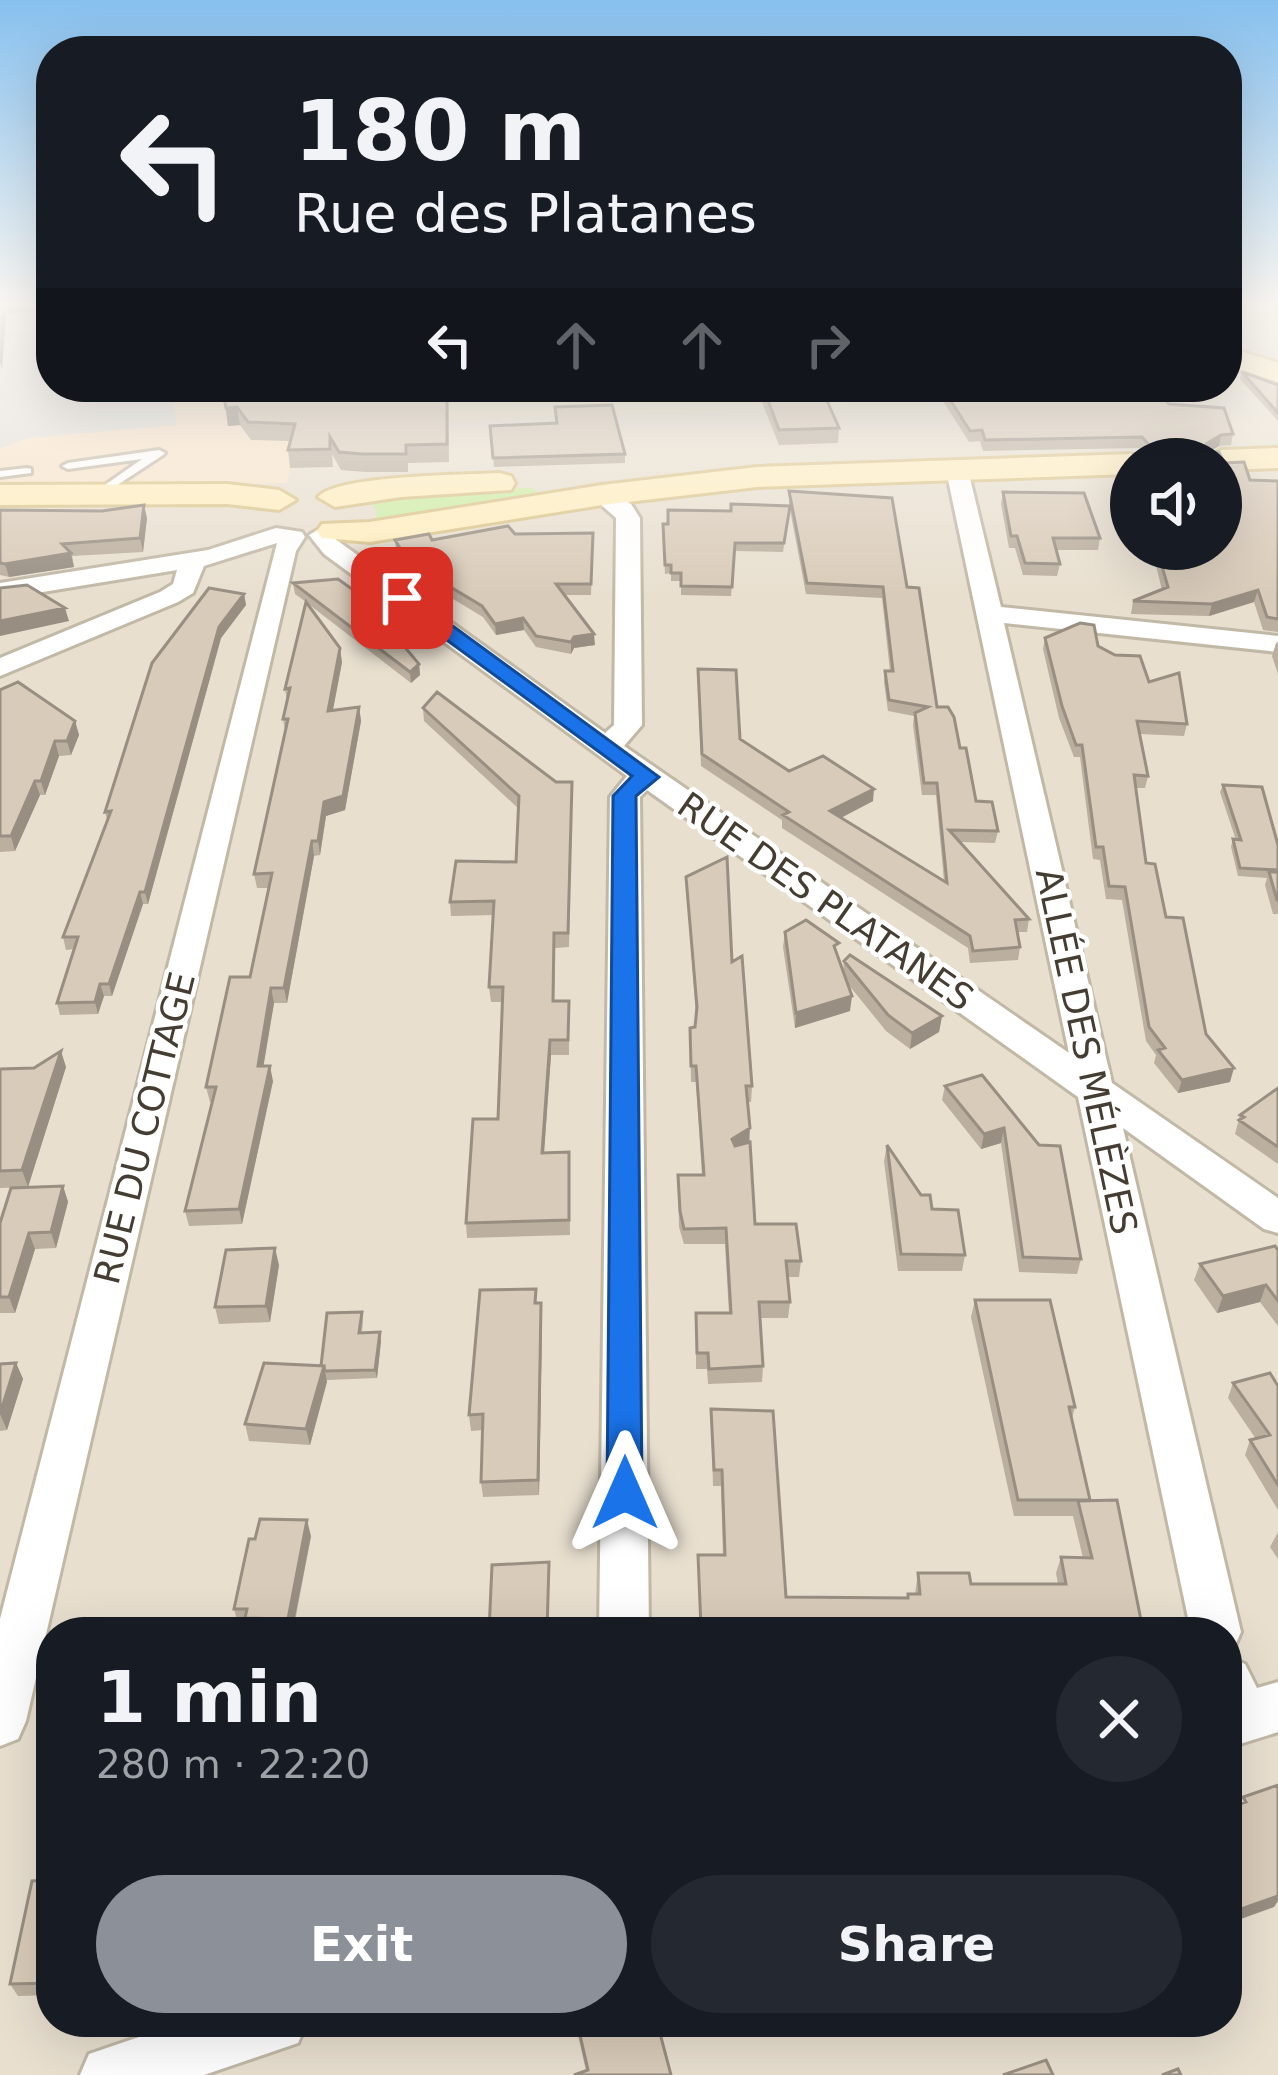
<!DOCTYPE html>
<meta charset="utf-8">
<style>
body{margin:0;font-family:"DejaVu Sans",sans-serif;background:#242831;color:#f1f3f6;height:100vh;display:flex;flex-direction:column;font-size:45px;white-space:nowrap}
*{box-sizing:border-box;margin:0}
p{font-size:39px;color:#9ea1a6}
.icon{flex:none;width:66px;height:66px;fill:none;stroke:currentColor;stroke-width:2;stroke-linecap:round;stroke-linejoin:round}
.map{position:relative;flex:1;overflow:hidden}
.panel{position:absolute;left:36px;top:1617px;width:1206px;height:420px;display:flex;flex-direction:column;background:#171b24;border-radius:48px;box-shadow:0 12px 48px #0002}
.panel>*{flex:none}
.top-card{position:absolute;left:36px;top:36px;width:1206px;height:366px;border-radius:48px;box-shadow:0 12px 48px #0002;background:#171b24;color:#f1f3f6;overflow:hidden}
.controls{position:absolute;left:1110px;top:438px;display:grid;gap:24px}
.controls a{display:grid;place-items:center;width:132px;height:132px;border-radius:50%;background:#171b24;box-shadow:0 12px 48px #0002;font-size:60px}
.pin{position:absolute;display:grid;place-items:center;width:102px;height:102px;color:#fff;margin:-51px;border-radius:24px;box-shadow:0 6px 18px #0006}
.me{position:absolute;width:132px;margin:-66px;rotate:0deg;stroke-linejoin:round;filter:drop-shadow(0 0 9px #0008)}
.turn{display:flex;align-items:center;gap:42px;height:252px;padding:0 60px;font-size:54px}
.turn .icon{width:156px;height:156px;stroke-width:2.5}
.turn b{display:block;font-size:84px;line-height:102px}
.lanes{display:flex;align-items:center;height:114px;padding:0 60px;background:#0003;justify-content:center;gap:60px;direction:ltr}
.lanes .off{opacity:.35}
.round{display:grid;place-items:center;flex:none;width:126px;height:126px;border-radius:63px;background:#242831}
.summary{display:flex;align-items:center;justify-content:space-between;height:204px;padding:0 60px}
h1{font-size:72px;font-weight:600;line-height:90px}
.cta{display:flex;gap:24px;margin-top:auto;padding:24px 60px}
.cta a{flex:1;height:138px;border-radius:72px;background:#8c9099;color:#fff;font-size:48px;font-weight:600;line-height:138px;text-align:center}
.cta a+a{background:#242831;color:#f1f3f6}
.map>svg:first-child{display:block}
</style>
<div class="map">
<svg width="1278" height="2075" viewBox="0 0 1278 2075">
<rect width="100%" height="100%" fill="#f3ede1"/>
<path fill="#e8dfcf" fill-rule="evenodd" d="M0,305L51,387H1227V305H1278V2075H0ZM1131,459H1221V549H1131ZM51,1632H1227V2022H51Z"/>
<path fill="#f9e3c9" d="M0,305H51V387H310L287,483L0,491Z"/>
<path fill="#eee3c9" d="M1227,377L1266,390L301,425L310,387H1227Z"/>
<path fill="#ceeda5" d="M527,488L535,489L536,497L373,523L377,514L371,499L407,492Z"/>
<path fill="#e2dfdb" d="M51,310V387H182L172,394L177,425L28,438L0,449V314Z
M699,387H1079L702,401Z"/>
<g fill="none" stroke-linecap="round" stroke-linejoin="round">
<defs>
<path id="lane" d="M159,450L165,453L163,455L99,497L95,496V492L142,459L68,469L62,466L68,463Z
M27,468L31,469V473L0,477V471Z"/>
<path id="street" d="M957,463L968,470L1001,607L1278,636V652L1004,623L1112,1083L1278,1198V1233L1264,1229L1123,1128L1241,1632L1234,1648L1227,1651V1632H1191L1078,1097L647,790L640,797L649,1632H599L610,797L627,776L324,554L309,535L321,528L342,544L605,733L614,725L616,518L590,495L602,488L631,504L640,518L642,725L624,746L1069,1053L946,470Z
M276,528L302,532L305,537L296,551L26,1721L18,1739L0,1746V1619L277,543L204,566L193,593L178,602L0,676V658L160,592L173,584L177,570L0,599V583L208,550Z
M1227,1657L1245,1664L1257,1688L1278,1682V1732L1227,1748Z
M183,2022H307L298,2043L204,2075H80L89,2054Z"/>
<path id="secondary" d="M1227,347L1278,363V382L1227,365Z
M1278,448V468L1221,470V459H1206L1221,450Z
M1131,454L1144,459H1131V474L757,487L602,505L370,542L322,538L317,531L322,524L370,522L602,485L757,467Z
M499,473L511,476L515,483L511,490L401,497L335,507L318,497C337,475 465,475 499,473Z
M227,484L279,490L296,500L279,510L227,504L0,505V485Z"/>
</defs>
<use href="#lane" stroke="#c2b8a6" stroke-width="6"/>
<use href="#street" stroke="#c2b8a6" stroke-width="6"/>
<use href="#secondary" stroke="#dbc58d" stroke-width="6"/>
<use href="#lane" fill="#fff" fill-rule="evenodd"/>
<use href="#street" fill="#fff" fill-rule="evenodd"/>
<use href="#secondary" fill="#ffeebf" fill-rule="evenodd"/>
</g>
<path fill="#bbaf9f" d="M1242,372L1278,385V421L1240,379Z
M222,387H448L449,462L408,463V472H365L341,470L332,454L333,467L290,468L288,450L290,441L251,440L240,425L228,426Z
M756,387H821L839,428L838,443L779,445Z
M934,387H1155L1169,404L1224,408L1233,434L1231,445L1219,446L1210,451L1219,452L1224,463L1244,462L1250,480L1278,481V632L1263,630L1254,602L1209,616L1131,614L1133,601L1162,590L1152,549H1221V459H1145L1146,455L1140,448L983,451L980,441L969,442Z
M556,423L625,454V463L494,467L490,426Z
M789,491L907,587L937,707L960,748L976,801L998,831L995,843L961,842L1029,919L1027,932H1017L1020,947L1018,960L970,963L968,948L782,828V820L701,766L698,680L740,739L789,771L873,801L841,818L944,881L936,795H922L913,725L914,716L888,711L884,682L885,671H890L882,598L806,594L790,510L783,552L735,551L731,596L681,595V581H671V573L665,574L663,524L731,511L789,506Z
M1003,492L1100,538L1098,550H1056L1060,564L1057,576L1023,575L1015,548H1009L1001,504Z
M0,510L147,518L143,552L72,556L74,567L9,577L0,575Z
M593,533L591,595H564L595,645L574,648L571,654L536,647L524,630L496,635L483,617L423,581L414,580L396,551L395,540H432L515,534Z
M293,583L419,664L420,675L411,683L307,603L342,662L333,710L359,707L361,721L345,810L326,816L320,855L314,856L287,1003H274L263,1066L273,1081L242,1224L189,1226L185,1211L212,1102H210L206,1087L250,977L269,888H257L254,874L285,731L283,719L287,701L285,689L306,602L295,594Z
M244,594L246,605L221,638L148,904H143L112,996H104L98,1014L60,1015L57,1003L74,949L66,950L63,937L107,820L105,812Z
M1045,638L1098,646L1149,682L1187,724L1184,736L1140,734L1148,776L1145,788H1136L1146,863L1206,1034L1230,1082L1178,1093L1154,1063L1156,1055L1146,1041L1122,900L1106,899L1100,860L1093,859L1080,757H1074L1059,718L1043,649Z
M1278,642V674L1272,656L1276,643Z
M0,690L75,721L79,735L71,755L59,756L45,795H40L15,851L0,852Z
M423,708L556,782H572L569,947L555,948L554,1001H569V1055H551L544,1153L569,1152L570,1235L467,1238L466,1223L498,1119L502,1002H491L489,987L494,915L451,916L450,902L516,862L519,809L424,721Z
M1223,785L1278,845V914H1273L1265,885L1267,878L1238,876L1231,847L1233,839L1236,840L1220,792Z
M686,877L732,962L752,1086L751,1102H747L755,1224L801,1261L799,1277H788L790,1302L788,1318H760L763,1366L762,1382L708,1384L707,1369H696V1313H729L725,1244H684L679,1227L678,1175H702L696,1082H691L690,1028L695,1027L696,1017Z
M785,932L837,956L843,971L844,961L942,1016L939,1032L910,1049L886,1031L848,984L850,1011L795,1028L783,947Z
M66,1067L28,1187L0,1188V1069Z
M982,1075L1081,1259L1077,1274L1019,1272L1001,1143L981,1149L942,1100L945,1086Z
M1278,1088V1164L1235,1134L1240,1115Z
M887,1145L965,1255L962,1271H898L884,1161Z
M63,1186L68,1202L56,1248L35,1249L15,1313H0V1223Z
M1278,1250V1326L1260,1302L1217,1313L1194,1280L1200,1264Z
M279,1265L270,1322L219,1324L215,1307Z
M975,1300L1075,1407L1072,1418L1090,1501L1141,1620L1136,1632H700L698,1555H723L721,1486H713L711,1409L786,1597L907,1598L908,1594H915L918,1573L971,1584H1058L1056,1573L1061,1557L1083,1558L1073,1516H1014L971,1317Z
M536,1303L542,1319L539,1495L483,1497L481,1482L483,1430L471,1431L469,1415Z
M362,1312L363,1320L362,1333L380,1332L381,1341L377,1378L327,1380L310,1445L249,1441L245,1424L321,1366Z
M16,1363L23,1379L7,1430L0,1431V1364Z
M1233,1383L1278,1386V1510L1245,1455L1250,1440L1256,1439L1228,1398Z
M1278,1532V1559L1270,1547Z
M311,1536L293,1632H249L247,1624H238L234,1609Z
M51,1880V1995L18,1996L10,1984Z
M575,2022H657L586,2071Z"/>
<path fill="#988e82" d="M1,305H51V310L6,314L2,369L0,362Z
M237,407L240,425L228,426L226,408Z
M1221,435L1219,446L1204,455L1206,444Z
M144,505L147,518L143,552L140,538Z
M71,553L74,567L9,577L5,564Z
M1258,590L1254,602L1209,616L1212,604Z
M244,594L246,605L221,638L148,904L145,892L219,627Z
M65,608L69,621L0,636V621Z
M523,618L524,630L496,635L495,624Z
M594,634L595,645L574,648L571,654V642L574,637Z
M340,648L342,662L330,725L328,711Z
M419,664L420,675L411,683L410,672Z
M359,707L361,721L345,810L326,816L320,855L318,841L324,802Z
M75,721L79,735L71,755L67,741Z
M55,741L59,756L45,795L41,781Z
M35,781L40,795L15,851L11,836Z
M874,789L873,801L829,824L830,811Z
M312,841L314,856L287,1003L284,988Z
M140,892L143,904L112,996L109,984Z
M100,984L104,996L98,1014L95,1002Z
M271,988L274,1003L261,1081L258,1066Z
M852,996L850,1011L795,1028L796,1013Z
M942,1016L939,1032L910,1049L912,1033Z
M550,1040L551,1055L543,1167L542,1153Z
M61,1051L66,1067L28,1187L22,1170Z
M270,1066L273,1081L242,1224L239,1209Z
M1234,1068L1230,1082L1178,1093L1182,1080Z
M750,1128L749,1144L731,1154L732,1139Z
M1004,1128L1001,1143L981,1149L984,1134Z
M63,1186L68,1202L56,1248L51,1232Z
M29,1233L35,1249L15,1313L9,1297Z
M275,1248L279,1265L270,1322L266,1306Z
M1266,1285L1260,1302L1217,1313L1223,1296Z
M541,1303L542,1319L539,1495L538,1480Z
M380,1332L381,1341L377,1378L375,1370Z
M16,1363L23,1379L7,1430L0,1414Z
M324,1366L327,1382L310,1445L306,1429Z
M307,1520L311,1536L292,1632L288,1619Z
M1278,1896V1901L1274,1907L1227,1924V1914Z"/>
<path fill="#d9cbb9" stroke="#988e82" stroke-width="3" d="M1242,372L1278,385V413Z
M222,387H447V444L406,445V454H363L339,452L330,437V449L288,450L295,424L248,422L237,407L226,408Z
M763,387H821L839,428L779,430Z
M942,387H1155L1169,404L1224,408L1233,434L1221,435L1206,444L1205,451L1219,452L1224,463L1244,462L1250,480L1278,481V619L1267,617L1258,590L1212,604L1133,601L1168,587L1157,549H1221V459H1149L1147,452L1150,446L1142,437L985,440L982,430L970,431Z
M612,405L625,454L493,458L490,426L557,423L555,407Z
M789,491L892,498L907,587L919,588L937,707H948L954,717L960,748H966L976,801L992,802L998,831L949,830L1029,919L1015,920L1020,947L973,951L970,936L783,815L789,812L702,754L698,669L736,670L740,739L789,771L823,756L874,789L830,811L947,883L937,783H924L915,713L928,707L889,700L885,671H893L883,587L807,583Z
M1003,492L1084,493L1100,538H1053L1060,564L1025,563L1017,536H1011Z
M731,504L790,506L784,543H735L732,587L681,586V573H671V565H665L663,524H668V510L731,511Z
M144,505L140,538L62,544L71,553L5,564L0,563V510L102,511Z
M508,526L515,534L593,533L591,584H556L594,634L574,637L571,642L536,636L523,618L495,624L482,606L422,570L413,569L395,540L429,534L432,540Z
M338,579L363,597L419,664L410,672L293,583Z
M27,585L65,608L0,621V588Z
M209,588L244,594L219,627L145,892H140L109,984H100L95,1002L57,1003L78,937H63L111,811L105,812L152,663Z
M306,602L340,648L328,711L359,707L343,796L324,802L318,841H312L284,988H271L258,1066H270L239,1209L185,1211L216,1087H206L230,977H250L272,873L254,874L288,719H283L290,688L285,689Z
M1080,623L1094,625L1098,646L1115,655L1140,656L1149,682L1179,673L1187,724L1137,721L1148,776L1134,775L1146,863L1155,864L1166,917L1183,918L1206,1034L1234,1068L1182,1080L1158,1050L1165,1048L1149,1027L1125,887L1109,886L1103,847H1096L1082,745H1076L1062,706L1045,638Z
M18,682L75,721L67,741H55L41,781H35L11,836H0V690Z
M437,692L556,782H572L568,933H554L553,1001H569L568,1040H550L542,1153L569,1152V1220L466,1223L473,1119H498L503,987H489L494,901L450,902L456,861L516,862L519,796L423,708Z
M1223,785L1262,787L1278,845V870L1240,868L1233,839L1241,840Z
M727,857L732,962L742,956L752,1086H746L750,1128L732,1139L735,1146L750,1142L755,1224H796L801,1261H786L790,1302H759L763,1366L709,1369L708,1353H697L696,1313H731L726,1228L684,1229L680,1211L678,1175H704L696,1066H691L690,1028L695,1027L697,1007L686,877Z
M1269,872H1278V900H1277Z
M806,920L839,943L834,946L852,996L796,1013L785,932Z
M850,955L942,1016L912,1033L888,1015L844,961Z
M61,1051L22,1170L0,1171V1069L34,1068Z
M982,1075L1039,1145L1060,1146L1081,1259L1023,1257L1004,1128L984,1134L945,1086Z
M1278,1088V1147L1239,1120L1244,1117L1240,1115Z
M887,1145L921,1195H930L932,1209L958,1210L965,1255L901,1254Z
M63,1186L51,1232L29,1233L9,1297H0V1223L11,1188Z
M1275,1246L1278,1250V1301L1266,1285L1223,1296L1200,1264Z
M275,1248L266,1306L215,1307L226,1250Z
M536,1289L535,1303H541L538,1480L481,1482L483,1414L469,1415L480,1290Z
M975,1300H1050L1075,1407H1069L1090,1500H1018Z
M362,1312L359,1333L380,1332L375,1370L325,1371L324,1366H321L327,1313Z
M16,1363L0,1414V1364Z
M264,1363L324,1366L306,1429L245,1424Z
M1270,1373L1278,1386V1485L1250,1440L1270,1435L1233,1383Z
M711,1409L773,1411L786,1597L908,1598V1594H920L918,1573H969L971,1584H1066L1061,1557L1092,1558L1078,1501L1117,1500L1141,1620L1073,1619L1076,1632H808L807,1629L701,1628L698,1555H725L722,1470H714Z
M260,1519L307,1520L288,1619L245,1618L247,1609H234L249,1539H255Z
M549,1562L547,1632H489L492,1565Z
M1278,1785V1896L1227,1914V1808L1246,1802L1243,1797Z
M51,1880V1983L10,1984L32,1881Z
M577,2022H657L671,2075H574L588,2070Z
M1046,2060L1053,2075H1003Z
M1178,2069L1181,2075H1162Z"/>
<linearGradient id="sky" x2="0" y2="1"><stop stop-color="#87c0ee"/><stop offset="0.51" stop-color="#faf7f2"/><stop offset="1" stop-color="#faf7f2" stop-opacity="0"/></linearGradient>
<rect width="1278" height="596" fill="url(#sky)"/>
<path fill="#1a73e8" stroke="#114b97" stroke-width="3" d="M395,594H409L659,777L636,796L642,1493L637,1504L625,1508L612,1504L607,1493L613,796L632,776L395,602Z"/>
<g text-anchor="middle" stroke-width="9" stroke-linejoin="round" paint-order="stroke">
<g font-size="36" fill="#453d32" stroke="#fff">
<text transform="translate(826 901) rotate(35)" y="13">RUE DES PLATANES</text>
<text transform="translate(1087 1051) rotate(78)" y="13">ALLÉE DES MÉLÈZES</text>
<text transform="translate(144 1128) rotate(-76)" y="13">RUE DU COTTAGE</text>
</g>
</g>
</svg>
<div class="controls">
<a><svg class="icon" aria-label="sound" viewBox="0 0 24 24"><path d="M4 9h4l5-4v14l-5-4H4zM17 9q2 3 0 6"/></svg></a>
</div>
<div class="pin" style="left:402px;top:598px;background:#d93025"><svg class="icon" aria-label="arrive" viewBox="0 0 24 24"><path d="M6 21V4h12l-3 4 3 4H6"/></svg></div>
<svg class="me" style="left:625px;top:1493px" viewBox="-20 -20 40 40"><path d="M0-17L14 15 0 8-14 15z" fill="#1a73e8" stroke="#fff" stroke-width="4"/></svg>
<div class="top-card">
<div class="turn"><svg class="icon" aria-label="left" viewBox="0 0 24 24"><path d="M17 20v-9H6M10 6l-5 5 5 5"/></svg><div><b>180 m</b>Rue des Platanes</div></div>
<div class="lanes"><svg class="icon" aria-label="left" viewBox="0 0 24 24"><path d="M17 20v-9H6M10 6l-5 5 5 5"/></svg><svg class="icon off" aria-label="ahead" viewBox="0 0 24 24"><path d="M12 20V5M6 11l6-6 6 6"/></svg><svg class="icon off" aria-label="ahead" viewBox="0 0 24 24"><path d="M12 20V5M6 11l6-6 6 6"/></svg><svg class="icon off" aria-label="right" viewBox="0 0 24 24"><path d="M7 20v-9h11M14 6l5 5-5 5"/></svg></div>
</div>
<section class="panel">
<div class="summary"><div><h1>1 min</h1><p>280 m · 22:20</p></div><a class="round"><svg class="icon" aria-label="close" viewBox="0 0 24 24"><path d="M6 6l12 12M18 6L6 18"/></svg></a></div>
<div class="cta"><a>Exit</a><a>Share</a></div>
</section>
</div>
